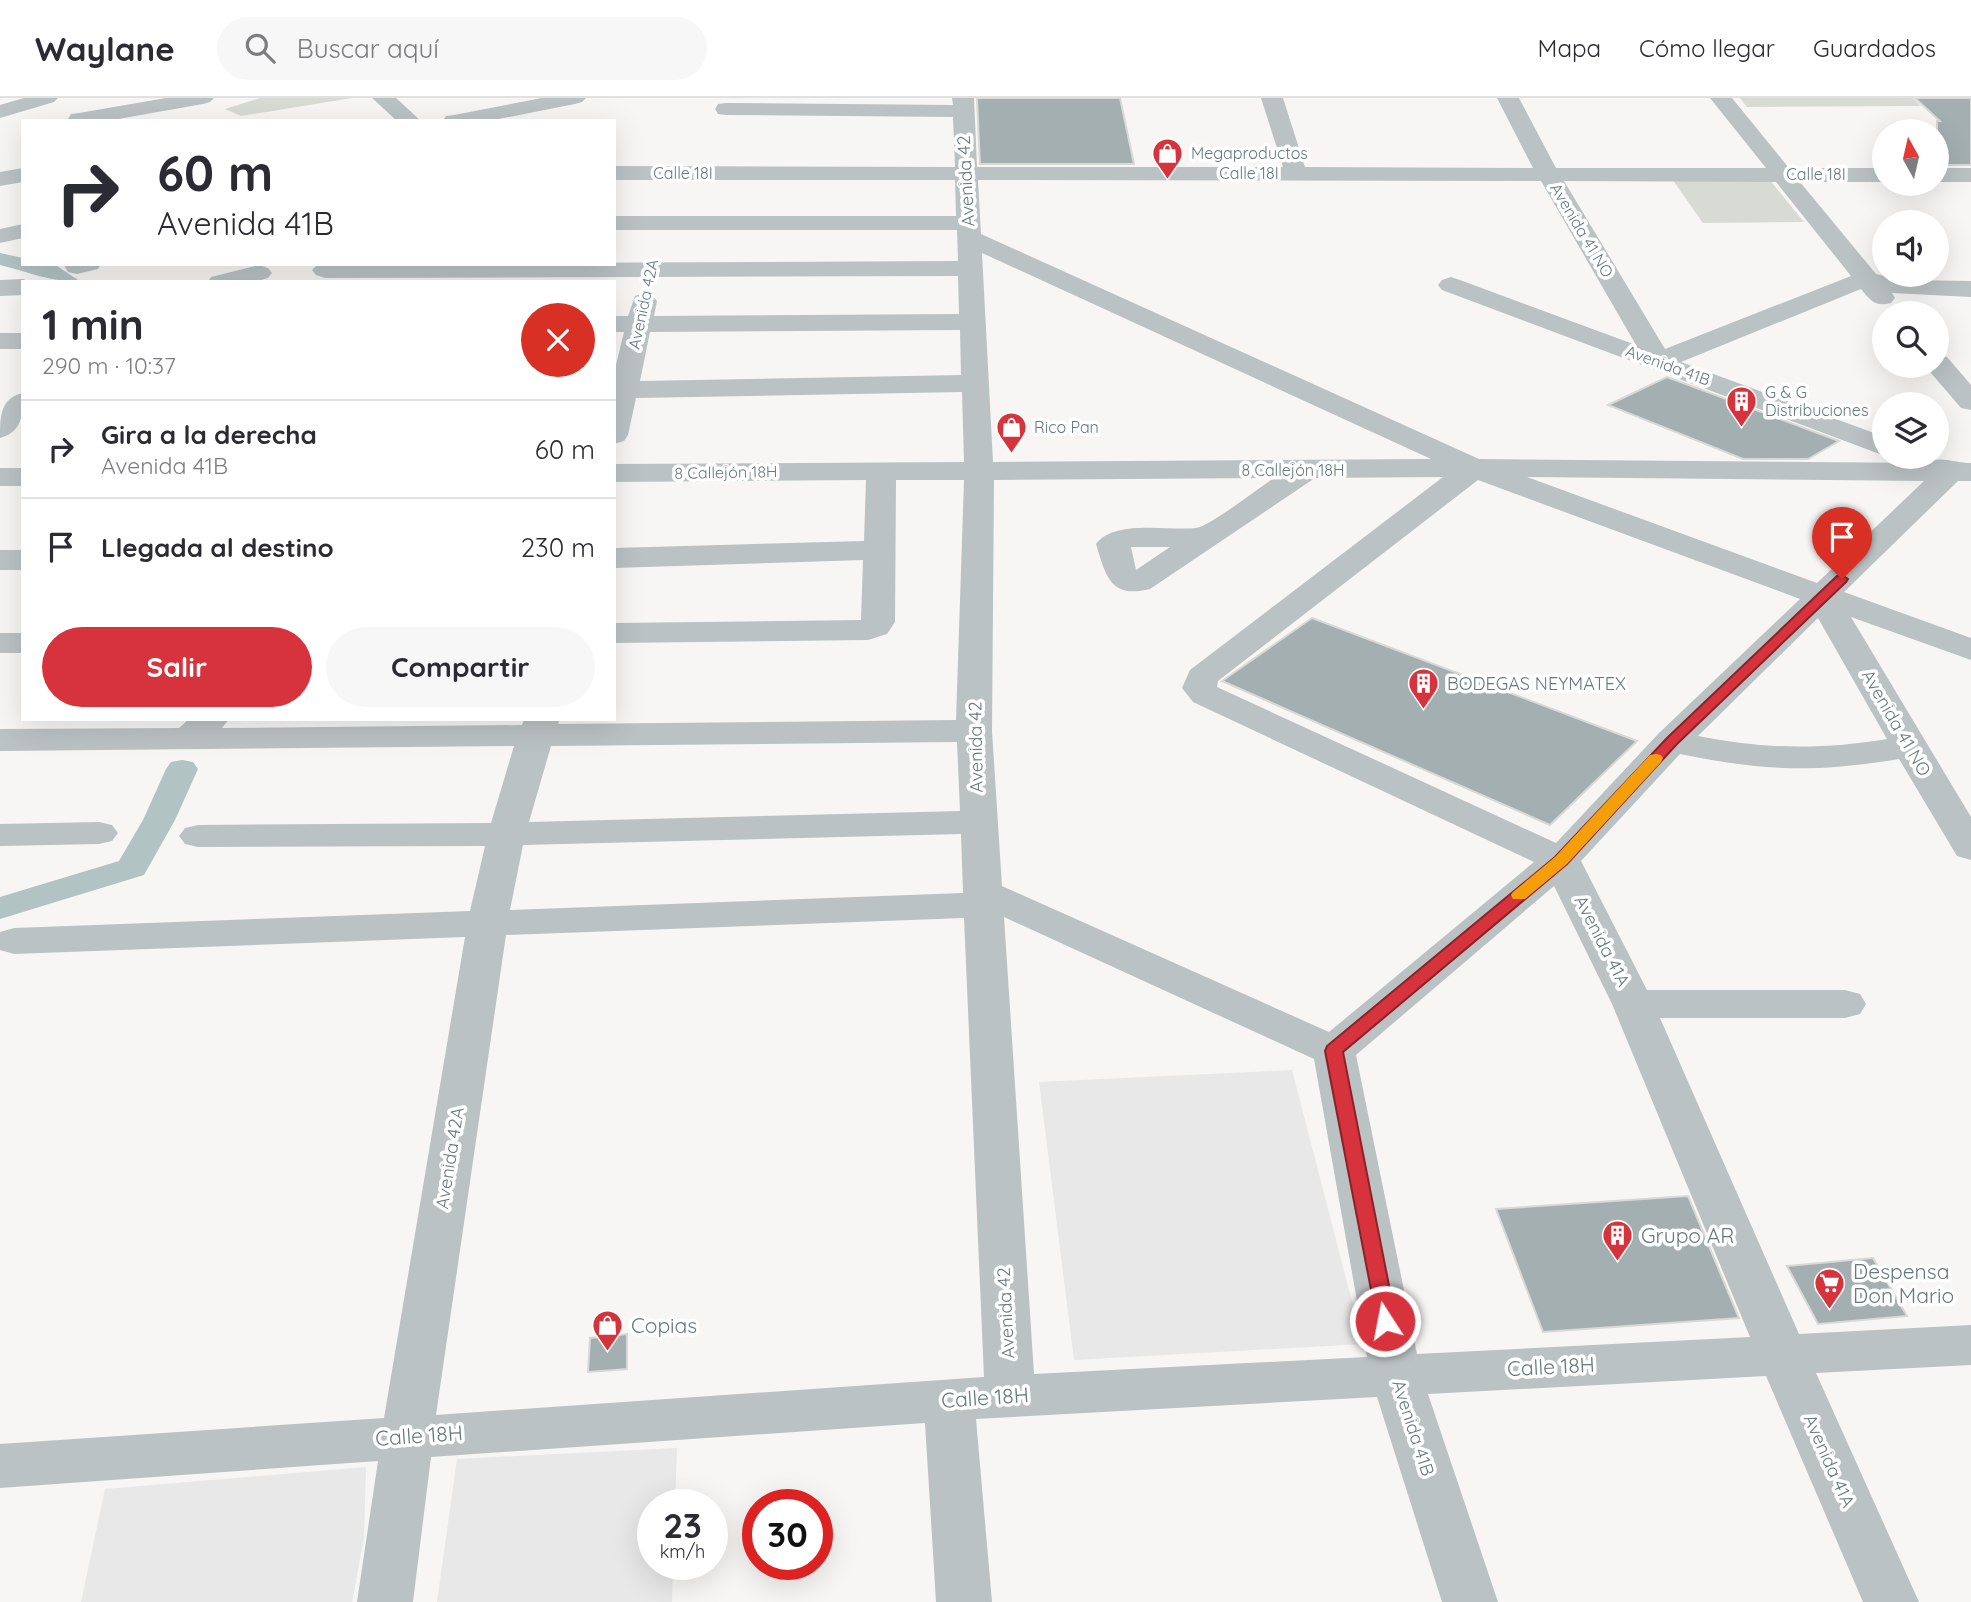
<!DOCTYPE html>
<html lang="es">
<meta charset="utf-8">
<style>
body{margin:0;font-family:Quicksand,sans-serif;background:#f7f7f7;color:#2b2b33;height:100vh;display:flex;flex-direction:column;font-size:26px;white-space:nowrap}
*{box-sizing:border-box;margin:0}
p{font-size:23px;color:#7c7c81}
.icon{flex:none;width:38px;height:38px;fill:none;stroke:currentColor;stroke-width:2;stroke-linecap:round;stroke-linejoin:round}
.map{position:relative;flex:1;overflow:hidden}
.drawer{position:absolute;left:21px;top:182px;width:595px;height:441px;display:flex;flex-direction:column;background:#fff;border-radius:0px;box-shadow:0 7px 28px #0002}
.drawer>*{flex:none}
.hud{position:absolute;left:21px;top:21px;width:595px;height:147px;border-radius:0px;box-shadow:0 7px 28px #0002;background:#fff;color:#2b2b33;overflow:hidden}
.needle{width:46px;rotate:352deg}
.controls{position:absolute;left:1872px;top:21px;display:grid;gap:14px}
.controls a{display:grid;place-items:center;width:77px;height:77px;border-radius:50%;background:#fff;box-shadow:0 7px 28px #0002;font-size:35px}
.speed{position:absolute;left:637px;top:1391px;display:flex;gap:14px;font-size:35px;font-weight:700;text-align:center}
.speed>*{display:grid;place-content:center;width:91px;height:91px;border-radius:50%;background:#fff;box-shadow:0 7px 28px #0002;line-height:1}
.speed small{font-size:18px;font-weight:400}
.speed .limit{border:10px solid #d22;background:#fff;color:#111}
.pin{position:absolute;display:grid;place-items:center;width:60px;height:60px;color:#fff;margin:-72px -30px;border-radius:50% 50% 50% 0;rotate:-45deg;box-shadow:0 0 7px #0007}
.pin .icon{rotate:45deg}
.me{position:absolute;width:77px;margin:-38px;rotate:349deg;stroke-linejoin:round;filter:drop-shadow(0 0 5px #0008)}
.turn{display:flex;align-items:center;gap:24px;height:147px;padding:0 21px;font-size:32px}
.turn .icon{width:91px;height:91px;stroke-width:2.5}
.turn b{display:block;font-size:49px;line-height:60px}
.round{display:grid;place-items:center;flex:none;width:74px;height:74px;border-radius:37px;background:#f7f7f7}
.head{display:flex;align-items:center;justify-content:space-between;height:119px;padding:0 21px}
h1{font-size:42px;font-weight:700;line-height:52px}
.action{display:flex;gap:14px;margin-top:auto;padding:14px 21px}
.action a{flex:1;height:80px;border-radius:42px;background:#d7333d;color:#fff;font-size:28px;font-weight:700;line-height:80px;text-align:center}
.action a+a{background:#f7f7f7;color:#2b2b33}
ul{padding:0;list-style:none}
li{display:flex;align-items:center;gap:21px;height:98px;padding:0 21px;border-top:2px solid #e1e1e2}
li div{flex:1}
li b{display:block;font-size:26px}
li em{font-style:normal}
header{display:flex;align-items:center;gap:42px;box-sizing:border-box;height:98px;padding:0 35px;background:#fff;border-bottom:2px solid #e1e1e2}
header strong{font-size:33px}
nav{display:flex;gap:38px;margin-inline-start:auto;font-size:24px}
.search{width:490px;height:63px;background:#f7f7f7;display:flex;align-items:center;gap:18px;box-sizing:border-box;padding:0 24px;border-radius:38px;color:#7c7c81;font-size:26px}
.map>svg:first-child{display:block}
</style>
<header>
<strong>Waylane</strong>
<div class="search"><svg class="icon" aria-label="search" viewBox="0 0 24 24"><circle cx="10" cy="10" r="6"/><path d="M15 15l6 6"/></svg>Buscar aquí</div>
<nav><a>Mapa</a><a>Cómo llegar</a><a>Guardados</a></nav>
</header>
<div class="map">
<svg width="1971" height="1504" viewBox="0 0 1971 1504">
<rect width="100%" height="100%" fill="#f7f6f4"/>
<path fill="#e7e8e7" d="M1292,972L1363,1246L1074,1262L1039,984Z
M677,1350L675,1407H653V1466L673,1467L672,1504H437L457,1361Z
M366,1369L364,1440L352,1504H81L105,1391Z"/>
<path fill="#d8dbd3" d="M260,0H352L241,18L225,11Z
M1740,0H1913L1921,8L1747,9Z
M1672,81H1769L1804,124L1703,125Z"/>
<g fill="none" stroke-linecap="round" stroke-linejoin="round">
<path fill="#b2c3c3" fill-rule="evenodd" d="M0,155L23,160V166L57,168L81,184C52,184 28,174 0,167Z
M182,662L193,664L198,671L175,722L144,777L0,821V799L119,763L143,722L166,671L171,664Z"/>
</g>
<path fill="#a3afb1" stroke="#d8d8d6" stroke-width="2" d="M977,0H1120L1134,66H980Z
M1915,0H1971V67H1937V23H1940Z
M1667,279L1839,343L1808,361H1743L1608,307Z
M1312,520L1637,643L1550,727L1222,583Z
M1688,1098L1739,1220L1543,1234L1496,1111Z
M1873,1160L1907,1218L1818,1226L1787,1168Z
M627,1236V1271L588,1274L590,1240Z"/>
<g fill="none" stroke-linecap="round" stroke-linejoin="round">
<path fill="#bbc2c3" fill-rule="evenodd" d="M24,0H58L54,4L0,20V7Z
M166,0H214L210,4L203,6L107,23L68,21L71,16L79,15Z
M372,0H396L421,23H397Z
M542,0H586L582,4L575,6L489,23H443L446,18L454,17Z
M952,0H974L977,69H1283L1261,0H1283L1305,69L1533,70L1497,0H1519L1556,70H1766L1710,0H1732L1789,70H1885V84H1800L1876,176L1902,182L1971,183V199L1892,195L1895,200L1891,205C1875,209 1871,203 1861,191L1681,264L1885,339V358L1442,192L1438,187L1442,182L1451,179L1460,182L1636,247L1541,83L978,82L981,136L1479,361L1926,365C1940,357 1955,365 1971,365V383H1958L1844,494L1971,540V562L1851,519L1971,719V762L1957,758L1899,661C1814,675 1763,673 1680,656L1581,763L1647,892H1845L1860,896L1866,906L1860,916L1845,920H1660L1799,1236L1971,1227V1267L1816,1275L1919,1504H1863L1766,1278L1428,1296L1498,1504H1442L1377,1299L976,1321L992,1504H936L925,1325L431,1359L413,1504H357L378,1363L0,1390V1346L384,1320L465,839L14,856L0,852V834L14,830L470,813L485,748L198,749L185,746L179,738L185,730L198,727L491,725L514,648L0,653V631L179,630L189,621H229L222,630L522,627L524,621H560L558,626L956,622L964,382H896L895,524L887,536L868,542L614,545V525L861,522L863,462L614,470V450L864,443L866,382L614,384V366L964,364L962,294L636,300L628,337L624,343L614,346V275L624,234H614V218H628L635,198L644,195L653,198L657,203L654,218L959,216L958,178L325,180L316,177L312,172L318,166L958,163L957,132H614V118H956L955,82H614V68L955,69L953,19L726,17L718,16L715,11L718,6L726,5L953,7ZM1564,83L1776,84L1851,178L1665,251ZM982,155L1431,361L993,364ZM960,232L961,277L640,283L650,234ZM1443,379L1190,572L1182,590L1193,604L1534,764L1329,934L1002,788L992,633L994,382L1274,380C1259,390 1210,428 1196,430C1168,433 1114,421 1096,446C1106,478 1110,501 1150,491L1315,380ZM1527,379L1924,383L1817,485ZM1478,382L1800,501L1659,635L1556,745L1217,589L1218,583ZM1131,449H1170L1136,472ZM1818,520L1887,641C1822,652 1762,651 1698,638ZM957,644L960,713L529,724L551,648ZM961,736L963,795L510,812L523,747ZM1554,788L1612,906L1750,1239L1417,1256L1356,957ZM1004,819L1314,961L1367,1259L1034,1276ZM964,820L984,1279L436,1317L506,837Z
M23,70V84L0,88V74Z
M1937,70H1971V84H1937Z
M23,126V140L0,145V131Z
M66,166H101L98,171L77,176L68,174L65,169Z
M259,167L268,170L272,175L268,180L254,184H208L211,179Z
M23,181L32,184H23V197L0,198V182Z
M0,235H23V251H0Z
M1937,257L1947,259L1971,287V312L1961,310L1925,268H1937Z
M23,295C23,315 23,334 0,340C0,319 0,300 23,295Z
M0,370H23V388H0Z
M0,452H23V472H0Z
M0,535H23V555H0Z
M99,724L112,727L118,735L112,743L99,746L0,748V726Z"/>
</g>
<path fill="#d7333d" stroke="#8c2128" stroke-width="2" d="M1842,477L1848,481L1846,484L1677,646L1567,766L1343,954L1396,1223L1393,1228L1385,1231L1378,1228L1325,953L1327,948L1555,759L1667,640L1837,478Z"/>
<path fill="#f59e0b" d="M1656,656L1661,657L1663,660L1661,664L1567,766L1525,801H1513L1511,797L1513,794L1555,759L1650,657Z"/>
<defs>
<symbol id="shop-pin" viewBox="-11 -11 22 30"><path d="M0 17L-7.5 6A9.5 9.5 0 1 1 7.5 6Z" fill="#d7333d" stroke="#fff"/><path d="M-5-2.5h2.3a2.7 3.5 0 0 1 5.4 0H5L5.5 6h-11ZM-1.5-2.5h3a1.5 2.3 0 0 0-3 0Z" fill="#fff"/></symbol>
<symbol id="building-pin" viewBox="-11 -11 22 30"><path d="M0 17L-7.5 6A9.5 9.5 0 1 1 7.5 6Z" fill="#d7333d" stroke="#fff"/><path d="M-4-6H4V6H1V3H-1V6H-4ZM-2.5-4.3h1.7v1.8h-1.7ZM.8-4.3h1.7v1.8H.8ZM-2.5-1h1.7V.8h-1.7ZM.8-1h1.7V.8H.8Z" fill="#fff"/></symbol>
<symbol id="supermarket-pin" viewBox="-11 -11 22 30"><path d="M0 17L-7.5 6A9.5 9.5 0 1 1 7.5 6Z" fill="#d7333d" stroke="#fff"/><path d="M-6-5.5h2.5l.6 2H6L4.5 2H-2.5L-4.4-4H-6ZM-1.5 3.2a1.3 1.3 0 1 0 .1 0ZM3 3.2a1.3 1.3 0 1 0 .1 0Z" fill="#fff"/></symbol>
</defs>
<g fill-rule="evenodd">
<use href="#shop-pin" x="1150" y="38" width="35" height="47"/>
<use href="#building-pin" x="1724" y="286" width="35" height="47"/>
<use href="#shop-pin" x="994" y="312" width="35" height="47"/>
<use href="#building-pin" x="1406" y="568" width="35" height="47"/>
<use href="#building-pin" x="1600" y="1120" width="35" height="47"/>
<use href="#supermarket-pin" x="1812" y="1168" width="35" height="47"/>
<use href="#shop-pin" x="590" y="1210" width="35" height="47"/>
</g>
<g text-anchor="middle" stroke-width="7" stroke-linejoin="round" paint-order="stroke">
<g font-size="16" fill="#647a7d" stroke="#fff" text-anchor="start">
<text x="1191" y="61">Megaproductos</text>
<text x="1765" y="300">G &amp; G<tspan x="1765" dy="18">Distribuciones</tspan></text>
<text x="1034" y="335">Rico Pan</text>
</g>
<g font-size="16" fill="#647a7d" stroke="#fff">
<text x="683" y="81">Calle 18I</text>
<text x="1249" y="81">Calle 18I</text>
<text x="1816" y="82">Calle 18I</text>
<text transform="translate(1582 132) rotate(59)" y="6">Avenida 41 NO</text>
<text transform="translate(643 206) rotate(-78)" y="6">Avenida 42A</text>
<text transform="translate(1668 267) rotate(20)" y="6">Avenida 41B</text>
<text x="1293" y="378">8 Callejón 18H</text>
<text transform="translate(726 374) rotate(-1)" y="6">8 Callejón 18H</text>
</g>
<g font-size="18" fill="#647a7d" stroke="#fff">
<text transform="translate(966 83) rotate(-93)" y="6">Avenida 42</text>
<text transform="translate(1896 625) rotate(60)" y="6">Avenida 41 NO</text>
<text transform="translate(976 649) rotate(-91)" y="6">Avenida 42</text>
<text transform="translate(1602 843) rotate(63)" y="6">Avenida 41A</text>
<text transform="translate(450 1060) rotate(-81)" y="6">Avenida 42A</text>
<text transform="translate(1006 1215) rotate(-93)" y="6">Avenida 42</text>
<text transform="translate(1413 1330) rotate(72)" y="6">Avenida 41B</text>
<text transform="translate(1829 1363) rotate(66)" y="6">Avenida 41A</text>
</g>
<g font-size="18" fill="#647a7d" stroke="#fff" text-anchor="start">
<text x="1447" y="592">BODEGAS NEYMATEX</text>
</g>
<g font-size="21" fill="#647a7d" stroke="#fff" text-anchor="start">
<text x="1641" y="1145">Grupo AR</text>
<text x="1853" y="1181">Despensa<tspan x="1853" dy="24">Don Mario</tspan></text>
<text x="631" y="1235">Copias</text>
</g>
<g font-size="21" fill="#647a7d" stroke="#fff">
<text transform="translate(1551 1269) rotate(-3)" y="7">Calle 18H</text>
<text transform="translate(985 1300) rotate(-4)" y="7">Calle 18H</text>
<text transform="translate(419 1338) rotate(-4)" y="7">Calle 18H</text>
</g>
</g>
</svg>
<div class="controls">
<a><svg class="needle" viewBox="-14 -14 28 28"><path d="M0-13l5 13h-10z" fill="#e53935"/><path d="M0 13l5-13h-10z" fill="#7c7c81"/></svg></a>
<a><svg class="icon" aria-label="sound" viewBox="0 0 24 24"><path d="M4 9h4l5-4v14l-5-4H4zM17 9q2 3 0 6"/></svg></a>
<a><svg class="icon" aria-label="search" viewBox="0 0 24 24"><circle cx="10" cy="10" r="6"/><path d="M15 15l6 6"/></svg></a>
<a><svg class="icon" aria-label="layers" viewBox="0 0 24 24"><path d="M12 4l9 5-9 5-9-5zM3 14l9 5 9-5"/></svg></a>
</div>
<div class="speed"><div>23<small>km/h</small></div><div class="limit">30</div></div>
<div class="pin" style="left:1842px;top:481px;background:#d93025"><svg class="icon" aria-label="arrive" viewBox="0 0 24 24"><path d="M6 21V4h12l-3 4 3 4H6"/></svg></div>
<svg class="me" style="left:1385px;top:1223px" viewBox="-20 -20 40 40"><circle r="17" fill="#d7333d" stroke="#fff" stroke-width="3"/><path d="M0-11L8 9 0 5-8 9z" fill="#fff"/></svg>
<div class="hud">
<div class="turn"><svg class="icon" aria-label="right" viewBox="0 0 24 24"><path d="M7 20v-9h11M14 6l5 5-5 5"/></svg><div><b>60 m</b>Avenida 41B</div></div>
</div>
<section class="drawer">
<div class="head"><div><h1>1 min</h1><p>290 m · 10:37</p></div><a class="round" style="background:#d93025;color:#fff"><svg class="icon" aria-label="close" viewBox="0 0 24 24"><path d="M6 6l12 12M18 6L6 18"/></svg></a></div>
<ul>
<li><svg class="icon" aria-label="right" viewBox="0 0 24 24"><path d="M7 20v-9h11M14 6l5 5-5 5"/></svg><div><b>Gira a la derecha</b><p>Avenida 41B</p></div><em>60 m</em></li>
<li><svg class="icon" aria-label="arrive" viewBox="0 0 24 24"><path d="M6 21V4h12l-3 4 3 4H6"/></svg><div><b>Llegada al destino</b></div><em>230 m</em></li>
</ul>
<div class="action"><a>Salir</a><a>Compartir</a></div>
</section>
</div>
